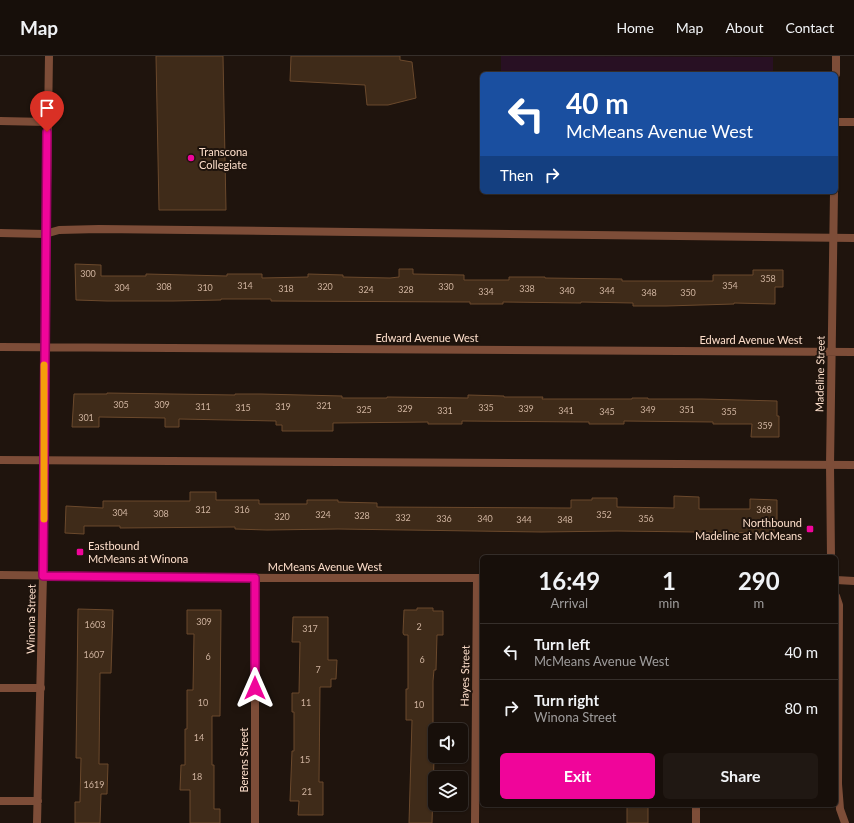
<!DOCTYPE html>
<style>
body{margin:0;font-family:Lato,sans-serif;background:#201813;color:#f1f3f6;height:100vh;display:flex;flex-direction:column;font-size:15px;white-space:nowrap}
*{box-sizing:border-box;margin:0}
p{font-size:13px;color:#9e9c9c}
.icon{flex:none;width:22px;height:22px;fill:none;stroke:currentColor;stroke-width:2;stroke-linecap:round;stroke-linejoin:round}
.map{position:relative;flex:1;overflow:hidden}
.side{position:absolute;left:480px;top:499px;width:358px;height:252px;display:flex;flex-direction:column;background:#170f0a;border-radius:6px;box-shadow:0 1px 3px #0004,0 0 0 1px #362f2b}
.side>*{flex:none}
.guide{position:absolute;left:480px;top:16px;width:358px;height:122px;border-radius:6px;box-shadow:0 1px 3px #0004,0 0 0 1px #362f2b;background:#1a4fa0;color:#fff;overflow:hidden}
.buttons{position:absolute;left:428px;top:667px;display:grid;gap:8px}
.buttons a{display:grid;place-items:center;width:40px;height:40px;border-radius:6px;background:#170f0a;box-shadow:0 1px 3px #0004,0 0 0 1px #362f2b;font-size:20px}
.pin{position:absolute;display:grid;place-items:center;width:34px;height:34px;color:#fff;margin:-41px -17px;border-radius:50% 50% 50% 0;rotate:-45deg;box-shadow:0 0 4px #0007}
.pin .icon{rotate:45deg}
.me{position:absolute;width:44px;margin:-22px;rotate:0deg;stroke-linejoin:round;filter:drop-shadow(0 0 3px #0008)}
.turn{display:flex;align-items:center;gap:14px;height:84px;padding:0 20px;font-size:18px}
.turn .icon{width:52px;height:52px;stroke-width:2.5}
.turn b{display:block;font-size:28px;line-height:34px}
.then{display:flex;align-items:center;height:38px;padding:0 20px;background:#0003;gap:8px;font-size:15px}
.eta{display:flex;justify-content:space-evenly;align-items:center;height:68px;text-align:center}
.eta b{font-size:24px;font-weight:700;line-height:28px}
.cta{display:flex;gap:8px;margin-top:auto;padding:8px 20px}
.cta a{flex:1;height:46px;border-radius:6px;background:#f0059a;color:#fff;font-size:16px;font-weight:700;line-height:46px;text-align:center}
.cta a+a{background:#201813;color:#f1f3f6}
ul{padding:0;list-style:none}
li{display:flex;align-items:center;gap:12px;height:56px;padding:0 20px;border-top:1px solid #362f2b}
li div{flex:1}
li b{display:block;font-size:15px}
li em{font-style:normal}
header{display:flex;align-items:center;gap:24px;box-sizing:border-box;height:56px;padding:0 20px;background:#170f0a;border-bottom:1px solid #362f2b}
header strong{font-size:19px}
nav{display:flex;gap:22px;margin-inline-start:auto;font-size:14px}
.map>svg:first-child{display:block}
</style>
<header>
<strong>Map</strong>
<nav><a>Home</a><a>Map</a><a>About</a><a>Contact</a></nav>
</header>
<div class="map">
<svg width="854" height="767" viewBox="0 0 854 767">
<rect width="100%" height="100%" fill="#1f140d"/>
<path fill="#281023" d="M501,0L773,1V18H501Z
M564,136H772V138Z"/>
<path fill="#3f2b19" stroke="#6b492c" d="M156,0H223L226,154H159Z
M291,0H400V4L412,6L416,42L388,49H367L365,29L290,25Z
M75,208L101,209V220H146V218L227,220V218H262V222L308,221V218L343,219V221L390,222L399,221V213H413V218L464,219V224H509V221H545V222L622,223V225H713V219H753V214H783V231H775V248L734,247V248L666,250H633V247L581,246V247L503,246V248H470V246L271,245V243H221V244L173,245H107L76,244Z
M107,337L235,339V338H261L342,340V342H387V341L468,342V339L504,340V341H543L542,343H632V342H648V343H702L777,345V360H779V381H751L752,368H713V366L624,365V368H589V366L462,365V368H428V366L333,367V375H282V369H276V365L179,363V371H165V362L99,361V371H72L74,338H107Z
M190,436H216V444H259V448H307V444H338V446L377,447V451L571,452V444H592V442H617V451L674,452V440L699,441V453H750V443L777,444V464H774V477L617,475L541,476L338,473L267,474L235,473V471L120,472V470H84V478L65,477L66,450L103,452V445H190Z
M417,552H433V555H443V579H437L436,614H434L433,625V672H435L432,767H409L412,664H406V633H408V579H404L403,577L404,554H417Z
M78,553L113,554L111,617H100L99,708H108L107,738H101L100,767H75V746H80L81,702H76Z
M187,554H221L220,660H212V709H214V753H220V767H190V734H180L181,709H185V673H187V634H193L194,578H187Z
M293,561H328V604H337L336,623H331V631H320L319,726H323V759H298L299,745H290L292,695H294V656H292V637H299L300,586H292Z
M627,749H648V767H627Z"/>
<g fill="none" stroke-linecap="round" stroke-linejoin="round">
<path stroke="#7d4d38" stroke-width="8" d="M0,177L45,178L59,174L99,173L854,182
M0,404L854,409
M836,540L839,549L838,728L840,753L845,767
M0,632H41"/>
<path stroke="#7d4d38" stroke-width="8" d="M836,18V0
M0,65L47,66
M836,66H854
M0,291L854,296
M831,501L830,409L834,136
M0,519L283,522H482
M836,524L854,525
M0,745H38
M37,767L43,519L45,265L49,0
M255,767V522
M475,767L477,522
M696,767V749"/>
</g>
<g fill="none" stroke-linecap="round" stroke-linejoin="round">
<defs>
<path id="route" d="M47,76L43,520L255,522V632"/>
</defs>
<use href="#route" stroke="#9c0364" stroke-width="10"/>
<use href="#route" stroke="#f0059a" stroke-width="7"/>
<path stroke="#f59e0b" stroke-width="7" d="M44,463V309"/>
</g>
<g fill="#f0059a" stroke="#1f140d" stroke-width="1.5">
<circle cx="191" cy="102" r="4"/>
<rect x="806" y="469" width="8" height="8" rx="2"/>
<rect x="76" y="492" width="8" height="8" rx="2"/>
</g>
<g text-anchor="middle" stroke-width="4" stroke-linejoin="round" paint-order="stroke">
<g font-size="9" fill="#ceb29e">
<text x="88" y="221">300</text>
<text x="768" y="226">358</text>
<text x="245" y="233">314</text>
<text x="730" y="233">354</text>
<text x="164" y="234">308</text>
<text x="325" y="234">320</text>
<text x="446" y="234">330</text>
<text x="122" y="235">304</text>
<text x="205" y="235">310</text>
<text x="286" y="236">318</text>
<text x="527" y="236">338</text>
<text x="366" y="237">324</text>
<text x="406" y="237">328</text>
<text x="567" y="238">340</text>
<text x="607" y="238">344</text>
<text x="486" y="239">334</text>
<text x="649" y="240">348</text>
<text x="688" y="240">350</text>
<text x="121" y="352">305</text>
<text x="162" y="352">309</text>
<text x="324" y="353">321</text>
<text x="203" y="354">311</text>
<text x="283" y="354">319</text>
<text x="243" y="355">315</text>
<text x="486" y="355">335</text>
<text x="405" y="356">329</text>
<text x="526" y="356">339</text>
<text x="364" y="357">325</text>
<text x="648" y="357">349</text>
<text x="687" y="357">351</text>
<text x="445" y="358">331</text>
<text x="566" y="358">341</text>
<text x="607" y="359">345</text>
<text x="729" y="359">355</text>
<text x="86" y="365">301</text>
<text x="765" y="373">359</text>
<text x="203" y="457">312</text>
<text x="242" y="457">316</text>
<text x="764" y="457">368</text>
<text x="120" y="460">304</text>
<text x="161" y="461">308</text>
<text x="323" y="462">324</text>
<text x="604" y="462">352</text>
<text x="362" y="463">328</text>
<text x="282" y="464">320</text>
<text x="403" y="465">332</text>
<text x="444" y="466">336</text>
<text x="485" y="466">340</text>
<text x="646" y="466">356</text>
<text x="524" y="467">344</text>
<text x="565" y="467">348</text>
<text x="204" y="569">309</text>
<text x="95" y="572">1603</text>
<text x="419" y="574">2</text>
<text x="310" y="576">317</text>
<text x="94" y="602">1607</text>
<text x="208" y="604">6</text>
<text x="422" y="607">6</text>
<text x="318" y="617">7</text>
<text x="203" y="650">10</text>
<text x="306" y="650">11</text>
<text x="419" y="652">10</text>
<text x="199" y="685">14</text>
<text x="305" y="707">15</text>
<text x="197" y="724">18</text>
<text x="94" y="732">1619</text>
<text x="307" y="739">21</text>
</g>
<g font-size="11" fill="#fedfcb" stroke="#1f140d" text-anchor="start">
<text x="199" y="100">Transcona<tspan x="199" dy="13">Collegiate</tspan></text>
<text x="802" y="471" text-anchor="end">Northbound<tspan x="802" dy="13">Madeline at McMeans</tspan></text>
<text x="88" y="494">Eastbound<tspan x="88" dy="13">McMeans at Winona</tspan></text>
</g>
<g font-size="11" fill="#fedfcb" stroke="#1f140d">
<text x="427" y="286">Edward Avenue West</text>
<text x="751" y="288">Edward Avenue West</text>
<text transform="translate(820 318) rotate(-89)" y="4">Madeline Street</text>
<text x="325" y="515">McMeans Avenue West</text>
<text transform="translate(31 563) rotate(-89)" y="4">Winona Street</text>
<text transform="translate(465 620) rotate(-89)" y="4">Hayes Street</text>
<text transform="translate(244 704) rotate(-90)" y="4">Berens Street</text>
</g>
</g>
</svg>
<div class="buttons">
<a><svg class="icon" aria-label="sound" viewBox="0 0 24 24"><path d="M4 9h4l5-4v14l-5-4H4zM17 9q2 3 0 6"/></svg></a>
<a><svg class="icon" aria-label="layers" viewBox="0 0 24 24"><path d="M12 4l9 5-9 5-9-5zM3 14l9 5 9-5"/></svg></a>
</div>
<div class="pin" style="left:47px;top:76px;background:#d93025"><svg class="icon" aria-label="arrive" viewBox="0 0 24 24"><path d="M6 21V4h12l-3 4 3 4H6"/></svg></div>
<svg class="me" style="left:255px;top:632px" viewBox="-20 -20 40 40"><path d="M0-17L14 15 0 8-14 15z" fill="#f0059a" stroke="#fff" stroke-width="4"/></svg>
<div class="guide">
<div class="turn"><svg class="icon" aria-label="left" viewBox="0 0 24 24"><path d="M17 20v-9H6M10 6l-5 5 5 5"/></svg><div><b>40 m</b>McMeans Avenue West</div></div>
<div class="then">Then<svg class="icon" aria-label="right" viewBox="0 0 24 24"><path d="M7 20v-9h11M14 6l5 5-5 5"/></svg></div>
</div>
<section class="side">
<div class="eta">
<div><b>16:49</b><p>Arrival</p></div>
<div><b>1</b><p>min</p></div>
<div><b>290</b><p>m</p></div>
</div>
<ul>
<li><svg class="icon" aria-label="left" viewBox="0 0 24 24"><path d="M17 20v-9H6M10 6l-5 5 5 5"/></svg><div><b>Turn left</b><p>McMeans Avenue West</p></div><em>40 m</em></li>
<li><svg class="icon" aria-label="right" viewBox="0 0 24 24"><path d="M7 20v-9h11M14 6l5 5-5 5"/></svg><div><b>Turn right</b><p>Winona Street</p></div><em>80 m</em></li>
</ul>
<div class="cta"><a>Exit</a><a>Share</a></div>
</section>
</div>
